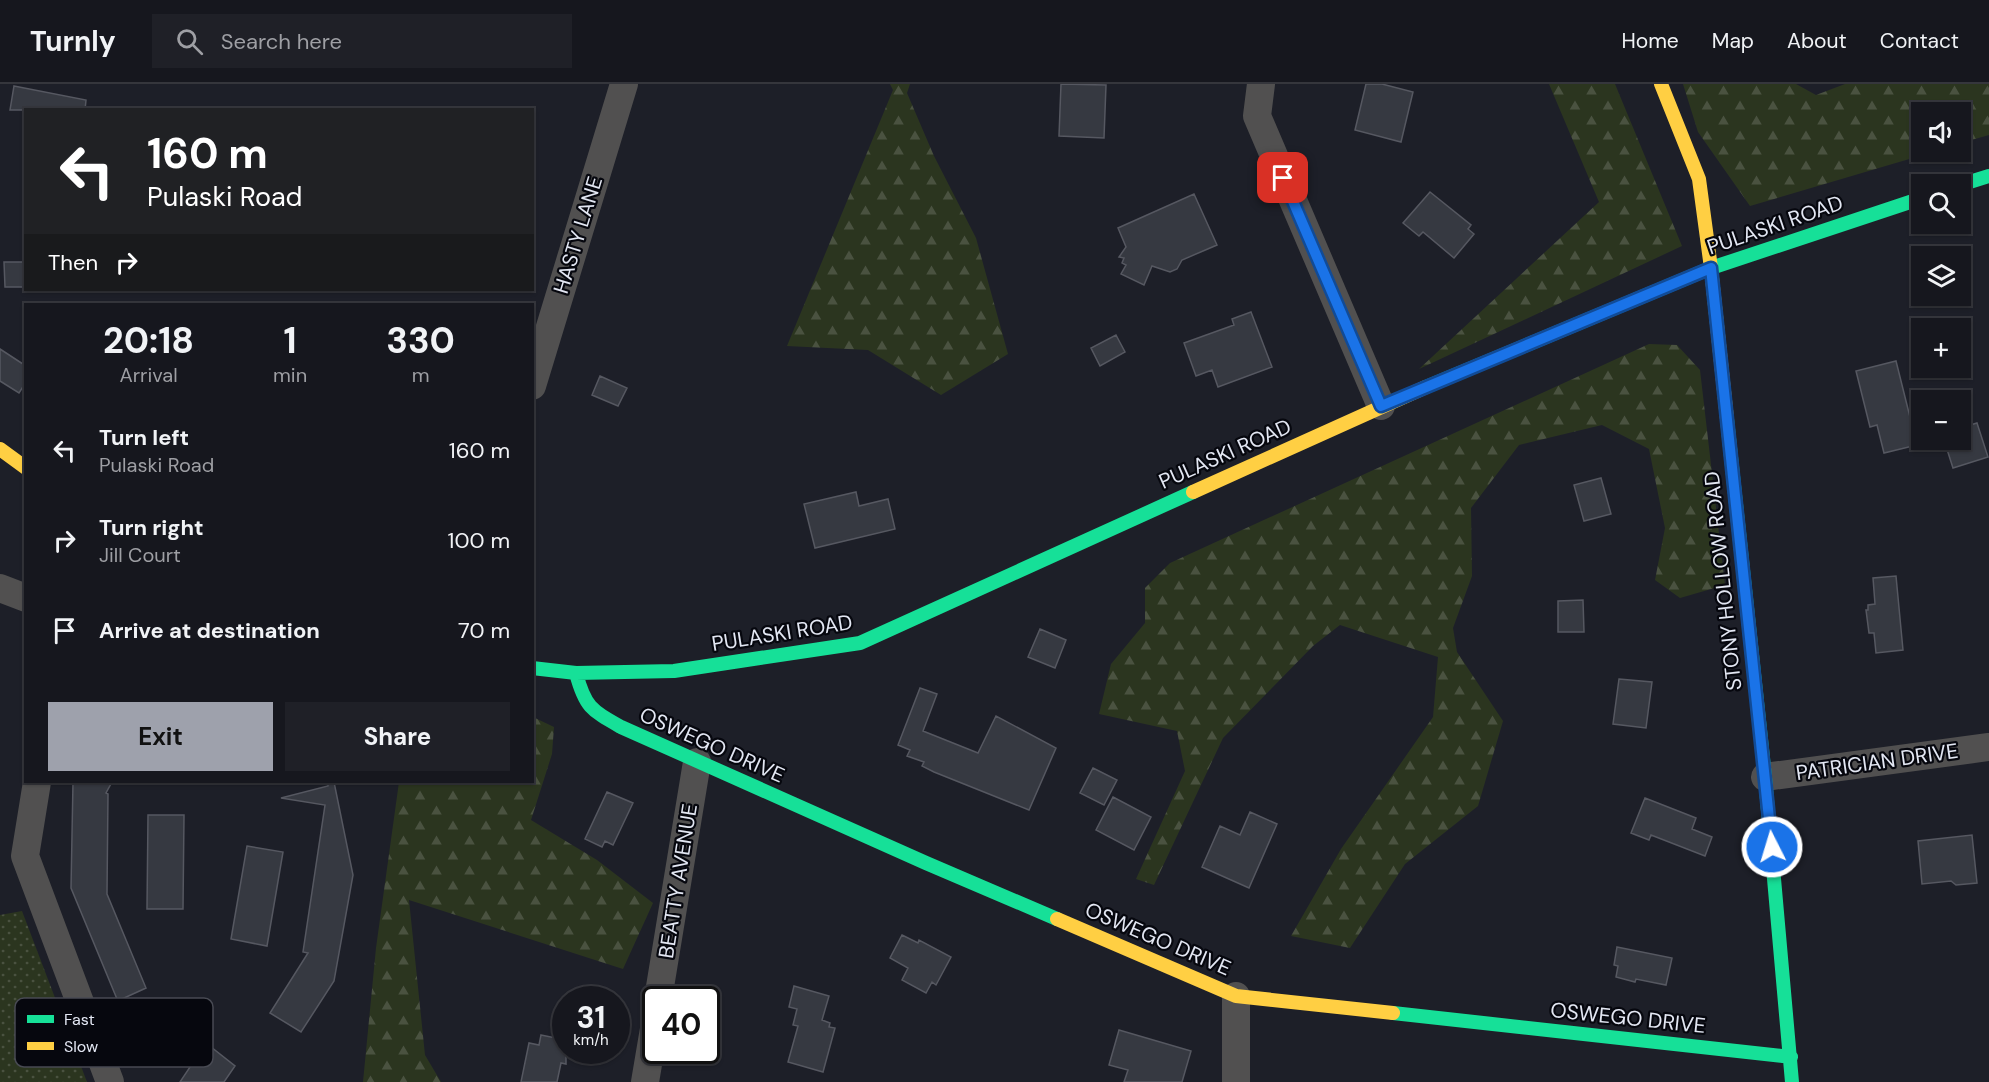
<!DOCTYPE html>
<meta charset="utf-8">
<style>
body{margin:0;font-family:"DM Sans",sans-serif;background:#1f2027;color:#f1f3f6;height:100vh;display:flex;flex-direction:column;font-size:22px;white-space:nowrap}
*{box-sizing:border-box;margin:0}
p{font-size:20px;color:#9e9fa4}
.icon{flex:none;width:33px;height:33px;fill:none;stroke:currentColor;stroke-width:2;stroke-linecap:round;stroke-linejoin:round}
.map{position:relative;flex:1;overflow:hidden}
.drawer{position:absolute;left:24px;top:219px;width:510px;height:480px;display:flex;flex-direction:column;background:#16171e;border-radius:0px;box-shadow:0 2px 4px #0004,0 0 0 2px #35363c}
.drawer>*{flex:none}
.banner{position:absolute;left:24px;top:24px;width:510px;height:183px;border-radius:0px;box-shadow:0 2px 4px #0004,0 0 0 2px #35363c;background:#202124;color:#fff;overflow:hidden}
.buttons{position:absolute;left:1911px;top:18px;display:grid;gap:12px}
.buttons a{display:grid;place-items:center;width:60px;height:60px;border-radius:0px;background:#16171e;box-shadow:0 2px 4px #0004,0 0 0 2px #35363c;font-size:30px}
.speed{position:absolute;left:552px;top:902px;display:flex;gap:12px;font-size:30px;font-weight:700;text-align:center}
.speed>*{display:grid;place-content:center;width:78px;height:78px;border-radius:50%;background:#16171e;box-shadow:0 2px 4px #0004,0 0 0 2px #35363c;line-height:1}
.speed small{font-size:15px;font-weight:400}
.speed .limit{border:3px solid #111;border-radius:9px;background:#fff;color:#111}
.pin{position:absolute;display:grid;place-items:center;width:51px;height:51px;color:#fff;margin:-26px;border-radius:12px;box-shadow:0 3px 9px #0006}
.me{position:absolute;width:66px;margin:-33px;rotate:355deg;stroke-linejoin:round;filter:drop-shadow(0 0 4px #0008)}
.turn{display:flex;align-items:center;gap:21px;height:126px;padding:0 24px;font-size:27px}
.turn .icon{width:78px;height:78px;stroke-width:2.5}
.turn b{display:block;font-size:42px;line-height:51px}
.then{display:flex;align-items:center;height:57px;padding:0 24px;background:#0003;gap:12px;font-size:22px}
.eta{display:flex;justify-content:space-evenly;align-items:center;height:102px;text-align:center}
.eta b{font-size:36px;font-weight:700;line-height:42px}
.primary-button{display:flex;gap:12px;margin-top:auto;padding:12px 24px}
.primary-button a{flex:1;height:69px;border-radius:0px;background:#9ea1ac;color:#111;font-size:24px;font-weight:700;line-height:69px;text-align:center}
.primary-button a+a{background:#1f2027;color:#f1f3f6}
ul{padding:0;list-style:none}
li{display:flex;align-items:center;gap:18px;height:90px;padding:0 24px}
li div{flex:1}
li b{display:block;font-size:22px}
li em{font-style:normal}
header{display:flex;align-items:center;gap:36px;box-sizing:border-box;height:84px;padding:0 30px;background:#16171e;border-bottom:2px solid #35363c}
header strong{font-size:28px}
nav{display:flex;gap:33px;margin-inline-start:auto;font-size:21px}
.search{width:420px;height:54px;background:#1f2027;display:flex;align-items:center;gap:15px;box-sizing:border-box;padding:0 21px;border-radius:0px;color:#9e9fa4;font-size:22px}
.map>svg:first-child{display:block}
</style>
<header>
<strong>Turnly</strong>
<div class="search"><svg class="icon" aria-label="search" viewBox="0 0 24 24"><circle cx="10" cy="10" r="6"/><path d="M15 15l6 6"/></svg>Search here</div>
<nav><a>Home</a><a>Map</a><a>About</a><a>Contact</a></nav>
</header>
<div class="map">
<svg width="1989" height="998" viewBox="0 0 1989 998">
<defs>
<pattern id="forest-firs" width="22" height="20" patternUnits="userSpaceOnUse" patternTransform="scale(1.5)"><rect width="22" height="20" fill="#2b351f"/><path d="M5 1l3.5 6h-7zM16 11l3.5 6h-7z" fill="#4a5240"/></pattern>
<pattern id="park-dots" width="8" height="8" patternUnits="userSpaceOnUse" patternTransform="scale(1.5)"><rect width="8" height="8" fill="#2b351f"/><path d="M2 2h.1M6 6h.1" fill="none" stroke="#4a5240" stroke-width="1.8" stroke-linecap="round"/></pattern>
</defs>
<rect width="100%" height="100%" fill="#1d1f28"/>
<path fill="url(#forest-firs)" d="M890,0H910L907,9L934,72L976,154L1008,270L941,311L868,266L787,262L893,6Z
M1549,0H1615L1682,162L1419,285L1599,118Z
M1683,0H1796L1816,11L1845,0H1989V51L1961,59L1960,28H1922V68H1933L1750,122L1698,48Z
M1649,260L1677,261L1700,286L1725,501L1680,514L1655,496L1665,444L1649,365L1602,341L1519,361L1471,424L1472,492L1453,544L1457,568L1503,637L1478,722L1405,780L1350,864L1291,852L1341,765L1433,633L1438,573L1340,541L1313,562L1223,654L1154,801L1136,795L1185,687L1177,647L1099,630L1111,580L1145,539V504L1170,479Z
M533,633L554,643L552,670L531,736L597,776L653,819L623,885L409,816L425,971L441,998H363L376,864L399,698H532Z"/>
<path fill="url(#park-dots)" d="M22,827L87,998H0V831Z"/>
<path fill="#363941" stroke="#565861" stroke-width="1.5" d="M1061,0L1106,1L1104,54L1059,52Z
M1366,0H1382L1413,8L1401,58L1355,46Z
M14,2L86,16L85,26H10Z
M1430,108L1471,141L1468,145L1474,150L1454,174L1423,148L1419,152L1403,139Z
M1194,110L1217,161L1182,176L1177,185L1170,188L1152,182L1144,201L1121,190L1126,181L1122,179L1124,174L1119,173L1126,163L1118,144Z
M4,178H26V203H5Z
M1251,228L1272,283L1218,303L1212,286L1196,292L1184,259L1234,241L1232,235Z
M1116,251L1125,268L1100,282L1091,264Z
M0,265L26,282V298L19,309L0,297Z
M1896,277L1917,361L1884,369L1877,341L1870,343L1856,287Z
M600,292L627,304L618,322L592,311Z
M1977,339L1988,373L1953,384L1944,356H1960V344Z
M1601,394L1611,430L1584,437L1574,401Z
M856,408L859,422L888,415L895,445L815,464L804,420Z
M1896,492L1903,566L1876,569L1874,549H1869L1866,526H1868V521L1875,520L1873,494Z
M1583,516L1584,548H1558V517Z
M1040,545L1066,556L1055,584L1028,573Z
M1619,595L1652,598L1646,644L1613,640Z
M920,604L937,610L923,647L978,669L996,632L1056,664L1029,726L934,688L922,682L924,678L907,672L910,666L898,661Z
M1093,684L1117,696L1104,721L1080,709Z
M73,698H112L106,709L108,710L107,810L146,904L122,915H117L71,804Z
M328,698H334L353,791L334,897L301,948L270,929L308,869L303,868L325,721L281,714L328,702Z
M607,708L633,719L613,761L605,757L602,763L585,755Z
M1113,713L1151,733L1134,766L1096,746Z
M1645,714L1696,734L1692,745L1712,753L1705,772L1651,751L1649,756L1631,749Z
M1250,728L1277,740L1249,804L1202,783L1220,742L1240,751Z
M148,731H184L183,825H147Z
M1972,751L1977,799L1956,801L1951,797L1922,800L1918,757Z
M247,762L283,768L267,862L231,855Z
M902,851L918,859L919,856L951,873L936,901L932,898L926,909L902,896L908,884L890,874Z
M1617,863L1672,874L1666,901L1636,895L1635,898L1616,893L1618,882L1614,881Z
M794,902L829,912L822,936L830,939L829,943L835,944L823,988L788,978L798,942L793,941L797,925L789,923Z
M1119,946L1191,967L1182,998H1124L1128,986L1109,981Z
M541,951L566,956V980L561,979L557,998H521L529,959L539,961Z
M206,959L235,982L224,998H180Z"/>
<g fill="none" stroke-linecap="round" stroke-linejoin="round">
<path stroke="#515050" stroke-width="28" d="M1261,0L1257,32L1381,322
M532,302L624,0
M0,504L26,514
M1765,693L1989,663
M37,698L25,772L110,998
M658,915L697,678
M645,998L656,933
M1236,998V912"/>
<path stroke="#16e098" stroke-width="14" d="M1960,101L1989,92
M1426,303L1711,184L1922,114
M1727,335L1765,693L1792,998
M532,584L576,589L674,587L860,559L1193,408
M576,589C585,623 591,626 621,643L926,779L1057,835
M1393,929L1791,973"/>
<path stroke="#ffcf43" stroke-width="14" d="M1661,0L1699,95L1711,184L1727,335
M0,365L26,384
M1193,408L1426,303
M1057,835L1236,912L1393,929"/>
</g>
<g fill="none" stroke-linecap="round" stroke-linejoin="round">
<defs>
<path id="route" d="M1283,94L1381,322L1711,184L1772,763"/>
</defs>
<use href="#route" stroke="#114b97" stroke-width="15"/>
<use href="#route" stroke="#1a73e8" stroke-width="10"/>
</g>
<g text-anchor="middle" stroke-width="4.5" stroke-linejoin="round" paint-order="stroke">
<g font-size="21" fill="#e3e7f3" stroke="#06070e">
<text transform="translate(1775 141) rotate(-19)" y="7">PULASKI ROAD</text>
<text transform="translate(578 151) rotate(-73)" y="7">HASTY LANE</text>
<text transform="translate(1225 370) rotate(-24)" y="7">PULASKI ROAD</text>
<text transform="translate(1723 497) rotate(-96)" y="7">STONY HOLLOW ROAD</text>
<text transform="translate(782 549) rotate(-9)" y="7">PULASKI ROAD</text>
<text transform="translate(712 661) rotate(24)" y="7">OSWEGO DRIVE</text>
<text transform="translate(1877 678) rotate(-8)" y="7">PATRICIAN DRIVE</text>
<text transform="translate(678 797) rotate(-81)" y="7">BEATTY AVENUE</text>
<text transform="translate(1158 855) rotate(23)" y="7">OSWEGO DRIVE</text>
<text transform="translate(1628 934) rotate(6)" y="7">OSWEGO DRIVE</text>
</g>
</g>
<rect x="15" y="914" width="198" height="69" rx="9" fill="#06070e" stroke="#484a53" stroke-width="1.5"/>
<rect x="27" y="931" width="27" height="8" fill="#16e098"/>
<rect x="27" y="958" width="27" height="8" fill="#ffcf43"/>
<g font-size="16" fill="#e3e7f3">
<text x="64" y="941">Fast</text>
<text x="64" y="968">Slow</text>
</g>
</svg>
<div class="buttons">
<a><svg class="icon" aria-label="sound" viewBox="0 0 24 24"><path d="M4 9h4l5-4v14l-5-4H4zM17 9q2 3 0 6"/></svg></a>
<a><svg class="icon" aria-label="search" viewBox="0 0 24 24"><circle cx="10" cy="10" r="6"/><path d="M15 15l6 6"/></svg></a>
<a><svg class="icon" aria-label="layers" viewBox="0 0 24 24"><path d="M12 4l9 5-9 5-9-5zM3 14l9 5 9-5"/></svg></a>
<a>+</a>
<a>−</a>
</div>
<div class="speed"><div>31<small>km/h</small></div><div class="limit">40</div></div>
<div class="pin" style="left:1283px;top:94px;background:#d93025"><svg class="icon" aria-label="arrive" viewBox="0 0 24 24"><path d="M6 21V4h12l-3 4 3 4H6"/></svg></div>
<svg class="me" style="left:1772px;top:763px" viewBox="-20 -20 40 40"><circle r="17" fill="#1a73e8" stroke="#fff" stroke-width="3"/><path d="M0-11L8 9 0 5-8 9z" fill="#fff"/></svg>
<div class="banner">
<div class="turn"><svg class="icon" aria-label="left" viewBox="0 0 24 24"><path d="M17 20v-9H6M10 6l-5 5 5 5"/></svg><div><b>160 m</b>Pulaski Road</div></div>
<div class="then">Then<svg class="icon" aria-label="right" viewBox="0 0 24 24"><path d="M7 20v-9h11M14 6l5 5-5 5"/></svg></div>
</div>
<section class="drawer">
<div class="eta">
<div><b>20:18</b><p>Arrival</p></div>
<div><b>1</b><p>min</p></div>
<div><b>330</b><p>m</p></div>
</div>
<ul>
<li><svg class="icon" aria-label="left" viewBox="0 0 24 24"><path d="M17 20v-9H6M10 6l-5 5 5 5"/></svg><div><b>Turn left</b><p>Pulaski Road</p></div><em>160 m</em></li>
<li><svg class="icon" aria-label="right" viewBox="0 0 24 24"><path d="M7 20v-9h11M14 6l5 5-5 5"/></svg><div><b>Turn right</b><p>Jill Court</p></div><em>100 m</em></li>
<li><svg class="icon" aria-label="arrive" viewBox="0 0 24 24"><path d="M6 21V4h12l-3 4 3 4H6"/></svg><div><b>Arrive at destination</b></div><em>70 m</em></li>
</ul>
<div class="primary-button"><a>Exit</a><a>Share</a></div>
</section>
</div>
